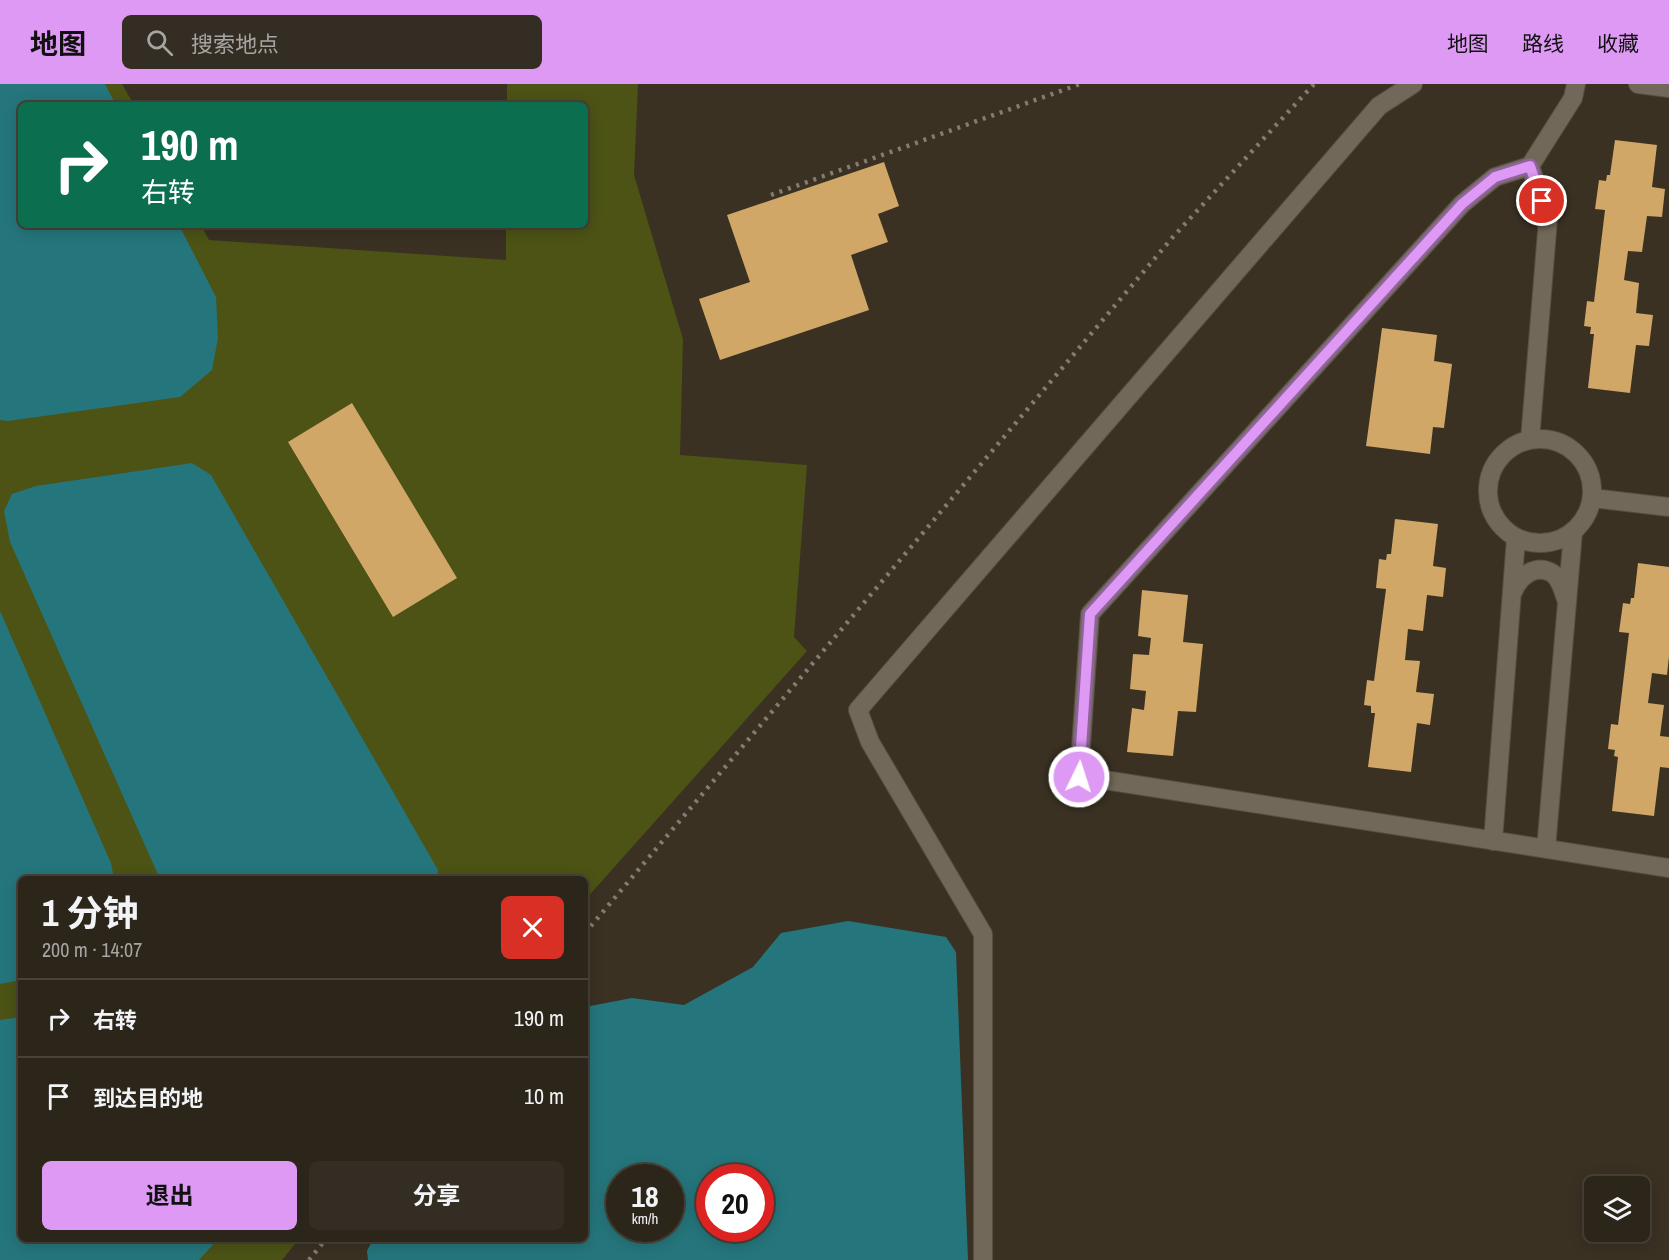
<!DOCTYPE html>
<html lang="zh">
<meta charset="utf-8">
<style>
body{margin:0;font-family:"Archivo Narrow","Noto Sans SC",sans-serif;background:#342d23;color:#f1f3f6;height:100vh;display:flex;flex-direction:column;font-size:22px;white-space:nowrap}
*{box-sizing:border-box;margin:0}
p{font-size:20px;color:#a6a5a2}
.icon{flex:none;width:33px;height:33px;fill:none;stroke:currentColor;stroke-width:2;stroke-linecap:round;stroke-linejoin:round}
.map{position:relative;flex:1;overflow:hidden}
.drawer{position:absolute;left:18px;top:792px;width:570px;height:366px;display:flex;flex-direction:column;background:#2c251a;border-radius:9px;box-shadow:0 3px 15px #0003,0 0 0 2px #484239}
.drawer>*{flex:none}
.hud{position:absolute;left:18px;top:18px;width:570px;height:126px;border-radius:9px;box-shadow:0 3px 15px #0003,0 0 0 2px #484239;background:#0b6e4f;color:#fff;overflow:hidden}
.fabs{position:absolute;left:1584px;top:1092px;display:grid;gap:12px}
.fabs a{display:grid;place-items:center;width:66px;height:66px;border-radius:9px;background:#2c251a;box-shadow:0 3px 15px #0003,0 0 0 2px #484239;font-size:30px}
.speed{position:absolute;left:606px;top:1080px;display:flex;gap:12px;font-size:30px;font-weight:700;text-align:center}
.speed>*{display:grid;place-content:center;width:78px;height:78px;border-radius:50%;background:#2c251a;box-shadow:0 3px 15px #0003,0 0 0 2px #484239;line-height:1}
.speed small{font-size:15px;font-weight:400}
.speed .limit{border:9px solid #d22;background:#fff;color:#111}
.pin{position:absolute;display:grid;place-items:center;width:51px;height:51px;color:#fff;margin:-26px;border:3px solid #fff;border-radius:50%;box-shadow:0 2px 6px #0007}
.me{position:absolute;width:66px;margin:-33px;rotate:4deg;stroke-linejoin:round;filter:drop-shadow(0 0 4px #0008)}
.turn{display:flex;align-items:center;gap:21px;height:126px;padding:0 24px;font-size:27px}
.turn .icon{width:78px;height:78px;stroke-width:2.5}
.turn b{display:block;font-size:42px;line-height:51px}
.round{display:grid;place-items:center;flex:none;width:63px;height:63px;border-radius:9px;background:#342d23}
.overview{display:flex;align-items:center;justify-content:space-between;height:102px;padding:0 24px}
h1{font-size:36px;font-weight:700;line-height:45px}
.cta{display:flex;gap:12px;margin-top:auto;padding:12px 24px}
.cta a{flex:1;height:69px;border-radius:9px;background:#dd99f3;color:#111;font-size:24px;font-weight:700;line-height:69px;text-align:center}
.cta a+a{background:#342d23;color:#f1f3f6}
ul{padding:0;list-style:none}
li{display:flex;align-items:center;gap:18px;height:78px;padding:0 24px;border-top:2px solid #484239}
li div{flex:1}
li b{display:block;font-size:22px}
li em{font-style:normal}
header{display:flex;align-items:center;gap:36px;box-sizing:border-box;height:84px;padding:0 30px;background:#dd99f3;color:#111}
header strong{font-size:28px}
nav{display:flex;gap:33px;margin-inline-start:auto;font-size:21px}
.search{width:420px;height:54px;background:#342d23;display:flex;align-items:center;gap:15px;box-sizing:border-box;padding:0 21px;border-radius:9px;color:#a6a5a2;font-size:22px}
.map>svg:first-child{display:block}
</style>
<header>
<strong>地图</strong>
<div class="search"><svg class="icon" aria-label="search" viewBox="0 0 24 24"><circle cx="10" cy="10" r="6"/><path d="M15 15l6 6"/></svg>搜索地点</div>
<nav><a>地图</a><a>路线</a><a>收藏</a></nav>
</header>
<div class="map">
<svg width="1669" height="1176" viewBox="0 0 1669 1176">
<rect width="100%" height="100%" fill="#3a3123"/>
<path fill="#4c5315" d="M0,0H122L134,21H21V141H201L209,156L506,176V141H585V21H507V0H638L634,91L683,255L680,371L807,381L794,553L807,567L585,816V795H21V1155H299L282,1176H0Z"/>
<path fill="#25767c" fill-rule="evenodd" d="M0,0H105L116,21H21V141H179L216,213L218,254L212,286L180,313L8,337L0,336Z
M192,379L211,391L438,786L437,795H160L10,458L4,427L12,410L36,402Z
M0,527L111,779L114,795H21V896L0,900Z
M848,837L946,853L956,868L968,1176H368L367,1167L373,1155H585V923L632,914L684,921L753,883L781,849ZM620,1094H670V1144H620ZM710,1094H760V1144H710Z
M21,933V1155H218L199,1176H0V936Z"/>
<path fill="#d0a767" d="M1615,56L1657,61L1652,103L1665,105L1662,133L1647,132L1642,168L1628,167L1624,196L1639,199L1636,229L1653,231L1649,262L1636,261L1630,309L1588,304L1594,250H1590L1591,243L1584,242L1587,217L1594,218L1605,126L1595,125L1599,96L1606,97L1607,91H1610Z
M884,78L899,122L878,130L888,158L851,171L869,226L720,276L699,215L750,198L727,131Z
M1382,244L1437,251L1434,277L1452,280L1444,344L1433,343L1430,370L1366,362Z
M352,319L457,494L393,533L288,358Z
M1395,435L1438,440L1433,482L1446,484L1443,513L1427,511L1423,547L1408,545L1405,576L1420,577L1416,608L1434,610L1430,641L1417,639L1411,688L1368,683L1375,629H1371V622L1364,621L1367,596L1374,597L1386,505L1376,504L1379,475L1386,476L1387,470H1391Z
M1638,479L1669,483V572L1667,591L1652,589L1648,619L1664,621L1660,652L1669,653V684L1660,683L1654,732L1612,727L1618,673L1614,672L1615,666L1608,665L1611,640L1618,641L1629,549L1619,548L1623,519L1630,520L1631,514H1634Z
M1142,506L1188,511L1183,558L1203,560L1196,628L1178,627L1173,672L1127,668L1132,624L1144,626L1146,607L1130,605L1133,570L1149,571L1151,554L1138,552Z"/>
<g fill="none" stroke-linecap="round" stroke-linejoin="round">
<defs>
<path id="minor" d="M1638,0L1669,4
M1530,82L1573,14L1576,0
M1488 407a52 52 0 1 1 104 0a52 52 0 1 1-104 0Z
M1530,356L1548,135L1530,82L1495,93L1462,120L1090,530L1079,692L1669,784
M1592,414L1669,423
M1513,508C1519,493 1535,479 1552,489C1560,494 1563,506 1566,515
M1493,757L1516,454
M1546,765L1573,448
M983,1176V850L870,658L858,626L1379,22L1413,0"/>
</defs>
<use href="#minor" stroke="#554e42" stroke-width="20"/>
<use href="#minor" stroke="#726859" stroke-width="18"/>
<path stroke="#847c71" stroke-width="4.5" stroke-dasharray="3 6" stroke-linecap="butt" d="M771,111L1080,0
M585,849L1172,154L1314,0
M309,1176L326,1155"/>
</g>
<g fill="none" stroke-linecap="round" stroke-linejoin="round">
<defs>
<path id="route" d="M1079,693L1090,530L1462,120L1495,93L1530,82L1542,117"/>
</defs>
<use href="#route" stroke="#90639e" stroke-width="15"/>
<use href="#route" stroke="#dd99f3" stroke-width="10"/>
</g>
</svg>
<div class="fabs">
<a><svg class="icon" aria-label="layers" viewBox="0 0 24 24"><path d="M12 4l9 5-9 5-9-5zM3 14l9 5 9-5"/></svg></a>
</div>
<div class="speed"><div>18<small>km/h</small></div><div class="limit">20</div></div>
<div class="pin" style="left:1542px;top:117px;background:#d93025"><svg class="icon" aria-label="arrive" viewBox="0 0 24 24"><path d="M6 21V4h12l-3 4 3 4H6"/></svg></div>
<svg class="me" style="left:1079px;top:693px" viewBox="-20 -20 40 40"><circle r="17" fill="#dd99f3" stroke="#fff" stroke-width="3"/><path d="M0-11L8 9 0 5-8 9z" fill="#fff"/></svg>
<div class="hud">
<div class="turn"><svg class="icon" aria-label="right" viewBox="0 0 24 24"><path d="M7 20v-9h11M14 6l5 5-5 5"/></svg><div><b>190 m</b>右转</div></div>
</div>
<section class="drawer">
<div class="overview"><div><h1>1 分钟</h1><p>200 m · 14:07</p></div><a class="round" style="background:#d93025;color:#fff"><svg class="icon" aria-label="close" viewBox="0 0 24 24"><path d="M6 6l12 12M18 6L6 18"/></svg></a></div>
<ul>
<li><svg class="icon" aria-label="right" viewBox="0 0 24 24"><path d="M7 20v-9h11M14 6l5 5-5 5"/></svg><div><b>右转</b></div><em>190 m</em></li>
<li><svg class="icon" aria-label="arrive" viewBox="0 0 24 24"><path d="M6 21V4h12l-3 4 3 4H6"/></svg><div><b>到达目的地</b></div><em>10 m</em></li>
</ul>
<div class="cta"><a>退出</a><a>分享</a></div>
</section>
</div>
